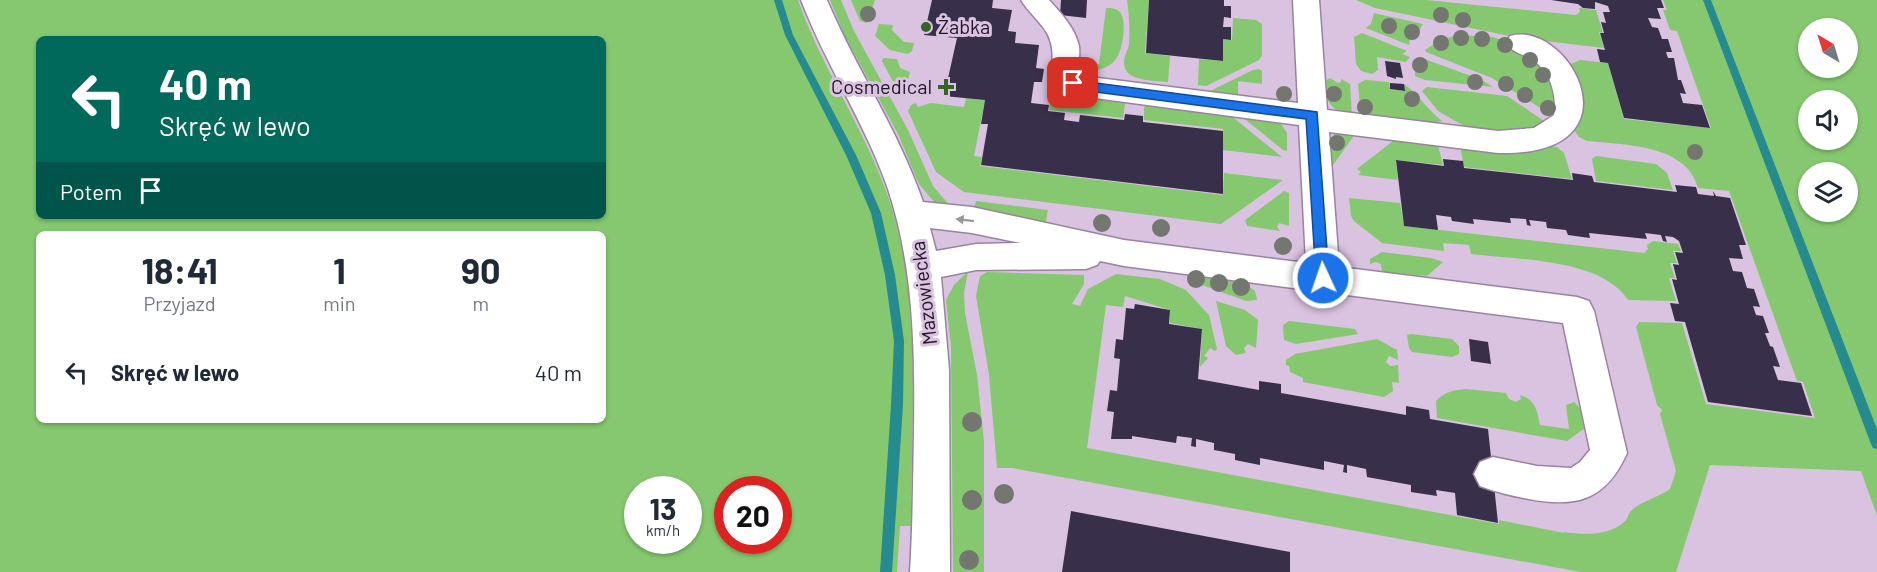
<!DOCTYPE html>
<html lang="pl">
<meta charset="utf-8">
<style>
body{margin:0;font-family:Barlow,sans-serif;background:#f2f2f3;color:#1f2937;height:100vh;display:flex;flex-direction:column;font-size:22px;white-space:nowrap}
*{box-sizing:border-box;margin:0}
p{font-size:20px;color:#747a83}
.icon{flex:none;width:33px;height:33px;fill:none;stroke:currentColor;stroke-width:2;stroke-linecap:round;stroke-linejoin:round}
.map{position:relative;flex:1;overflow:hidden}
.details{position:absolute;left:36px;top:231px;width:570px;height:192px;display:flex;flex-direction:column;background:#fff;border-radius:9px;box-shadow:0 2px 4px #0004}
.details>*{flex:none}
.hud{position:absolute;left:36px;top:36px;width:570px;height:183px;border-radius:9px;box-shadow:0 2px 4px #0004;background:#00695c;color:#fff;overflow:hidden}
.needle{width:39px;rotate:322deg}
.tools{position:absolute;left:1798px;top:18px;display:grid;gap:12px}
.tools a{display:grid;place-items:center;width:60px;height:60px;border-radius:50%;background:#fff;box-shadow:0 2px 4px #0004;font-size:30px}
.speed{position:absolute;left:624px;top:476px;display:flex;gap:12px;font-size:30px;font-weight:700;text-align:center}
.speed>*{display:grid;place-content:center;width:78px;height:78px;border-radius:50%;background:#fff;box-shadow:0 2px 4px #0004;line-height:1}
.speed small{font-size:15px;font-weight:400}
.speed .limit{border:9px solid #d22;background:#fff;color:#111}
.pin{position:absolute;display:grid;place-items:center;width:51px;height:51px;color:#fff;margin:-26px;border-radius:12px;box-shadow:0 3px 9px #0006}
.me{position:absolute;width:66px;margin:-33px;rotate:357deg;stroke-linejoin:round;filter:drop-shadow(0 0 4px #0008)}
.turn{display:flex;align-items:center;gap:21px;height:126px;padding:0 24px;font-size:27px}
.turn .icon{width:78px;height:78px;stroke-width:2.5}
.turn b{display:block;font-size:42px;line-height:51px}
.then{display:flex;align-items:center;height:57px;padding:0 24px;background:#0003;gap:12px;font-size:22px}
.eta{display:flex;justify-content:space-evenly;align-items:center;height:102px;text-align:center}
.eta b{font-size:36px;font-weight:700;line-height:42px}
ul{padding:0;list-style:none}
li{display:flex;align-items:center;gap:18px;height:78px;padding:0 24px}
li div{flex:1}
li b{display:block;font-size:22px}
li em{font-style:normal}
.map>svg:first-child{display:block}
</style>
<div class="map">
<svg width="1877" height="572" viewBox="0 0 1877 572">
<rect width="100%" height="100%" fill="#dac2e1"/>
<path fill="#85c86f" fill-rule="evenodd" d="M0,0H798C821,66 862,125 886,191C923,290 911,420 911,526H900L897,572H0ZM39,39H603V216H39ZM39,234H603V420H39ZM638,489H688V540H638ZM728,489H778V540H728Z
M830,0H841L854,31L908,130L933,186L951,207L935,203L919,184L898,134L844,34Z
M851,0H875L867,23L860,21Z
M1127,0H1149L1145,53L1170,56L1168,82C1155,80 1123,82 1124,62C1124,56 1128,50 1129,44C1130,29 1129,14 1127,0Z
M1356,0H1426L1576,15L1580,12L1579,8L1596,10L1603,33L1599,32L1604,48L1519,38L1375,8Z
M1663,0H1877V516L1861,471L1710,465L1676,572H1581L1012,468H997L989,375L976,296L980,276L987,272L1084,275V284L1072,304L1080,306L1088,289L1116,274L1160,279L1186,290L1209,315L1217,349L1215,351L1210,348L1204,356L1208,358L1200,367L1202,329L1170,323V310L1125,296L1123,307L1106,305L1087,448L1499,524V520L1564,533V532C1583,535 1609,536 1624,522C1628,519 1628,513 1632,510C1638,503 1659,497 1670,489L1676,471L1660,414L1662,410L1657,405L1636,327L1639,322L1682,323L1706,404L1815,418L1803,382L1797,381L1729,191L1698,188C1687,144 1624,145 1587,141L1579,137L1574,130L1569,65L1580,60L1608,63L1624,119L1711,128L1677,31L1670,30L1663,10H1667ZM1809,28H1848V68H1809ZM1809,100H1848V140H1809ZM1809,172H1848V212H1809Z
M1106,8C1111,8 1116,8 1120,12C1127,21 1123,50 1116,59C1109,69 1092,72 1081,73L1077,65L1081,62L1099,64Z
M1374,13L1423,24L1419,30L1411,32L1409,45L1366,28L1371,24Z
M1233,18L1256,20L1262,24V55L1259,60L1206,86L1198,85L1199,59L1223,61V39L1232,40Z
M879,24L893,25L892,30L904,42L914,43L912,51L908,54L890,50L875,36Z
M1362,33L1407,51L1402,54L1410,57L1406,62L1377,57L1378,70L1372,74L1361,71L1356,64L1354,37Z
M1458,35L1493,37L1516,45L1534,55L1556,85L1555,117L1492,78L1426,52L1425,50L1440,40Z
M1419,57L1482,80L1493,87L1425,80L1415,76V66Z
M883,58L897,59L900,68L910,72L905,92L898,91L882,61Z
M1259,69L1262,71V84L1238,81V96L1206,93L1253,70Z
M1330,78L1338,83L1341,82V79L1350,84L1352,116C1330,109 1326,104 1325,81Z
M1365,80L1389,82L1390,89L1404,91V84C1418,94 1427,109 1442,121L1437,122L1438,125L1361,117L1358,84Z
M1427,87L1507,96L1544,121L1545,126L1521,134L1466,127L1438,111L1422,91Z
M1057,92L1121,100L1125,104L1123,118L1049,110L1051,96Z
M966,98L985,100L974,156L982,157L980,166L1223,195L1224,173L1283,180L1221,224L964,192L936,172L908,111L911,105L916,103L918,107L931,103L964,107Z
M1148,104L1230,115L1282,157L1223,150V129L1144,120V107Z
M1241,116L1279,121L1287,133V151L1283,150Z
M1353,130V137L1331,168L1328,141L1336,133Z
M1402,134L1438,145L1443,165L1396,160L1398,180L1358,175L1361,172L1357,169Z
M1463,145H1544L1557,147L1564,153L1572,179L1464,167L1461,151Z
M1596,156L1656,164L1667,173L1673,190L1596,181L1592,159Z
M1284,191L1289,193V226L1279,223L1277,227L1280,231L1247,226L1245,220Z
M1349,198L1400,203L1404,226L1644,253L1648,249L1647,245L1653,241L1678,244L1681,251H1673L1677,263H1670L1675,278H1669L1676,301L1628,300C1601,258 1517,260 1471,254L1469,245L1443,243L1444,251L1382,243L1354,221L1351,216Z
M976,201L1048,210L1045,226L965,211L975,205Z
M1382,252L1431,258L1443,262L1427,276L1382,272L1381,264L1376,262L1370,264V259Z
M968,271L964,293L965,313L977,375L984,442V572H953L951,347L946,300L954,285Z
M1192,275L1242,281L1255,291L1257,300L1246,301L1188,280Z
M1216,301L1245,310L1258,320L1256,348L1248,344L1244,348L1246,353L1236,355L1226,346Z
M1289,321L1355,329L1358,334L1296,344L1284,340L1283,325Z
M1411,334L1452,339L1459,346V354L1452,357L1412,352L1409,348L1407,335Z
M1377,339L1397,350L1398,360L1389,356L1386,362L1390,366L1398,365L1399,383L1392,382L1393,391L1384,397L1303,382V378L1290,372L1289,366L1286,365V360L1295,354Z
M1466,389L1506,393L1509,399L1516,402L1521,399L1520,395C1536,400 1537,411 1540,425L1569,429L1566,405L1574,402L1582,410L1585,428L1567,441L1437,418L1436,401C1444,392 1454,390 1466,389Z"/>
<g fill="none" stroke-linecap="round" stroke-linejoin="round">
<path fill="#258b8e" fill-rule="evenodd" d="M774,0H782L793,35L856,155L881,213L895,275L904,341L903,405L892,572H880L891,405L894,341L885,275L871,213L846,155L785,35Z
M1703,0H1711L1877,429V449L1873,448L1871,444Z"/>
</g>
<path fill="#382f4b" d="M932,0H993L992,8L1012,10L1008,31L1016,32L1015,43L1039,45L1036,68L1044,69L1042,82H1034L1031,103L1049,105L1048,111L1065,113L1064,120L1079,122L1080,115L1124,120L1125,114L1143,116V122L1223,131V194L981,165L988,124H981L985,100L944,96L957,38L924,35Z
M1061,0H1087L1086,18L1060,15Z
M1149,0H1224V6H1231V18L1224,17L1223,27H1231V40L1223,39V61L1146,53Z
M1551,0H1661L1664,8H1657L1661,19L1648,18L1652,27L1658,28L1662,39H1668L1672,52H1666L1668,58H1674L1678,80H1681L1686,94L1680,93L1683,103L1702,105L1710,128L1624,118L1608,63L1600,62L1597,49L1605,50L1600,33H1604L1601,22L1606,23L1603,12H1610L1608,6L1595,2V9L1583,8L1578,4Z
M1385,61L1400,63L1403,78L1396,77V79L1387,76Z
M1390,83L1404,84L1405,91L1390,89Z
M1443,159L1463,161L1464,168L1573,180L1572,173L1592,176L1594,182L1677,192L1675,185L1685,186L1696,187L1698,194L1714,196L1713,191L1716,196L1730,198L1746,245H1739L1743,259L1729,258L1733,271L1742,272L1747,288L1754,289L1760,307L1753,306L1756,315L1763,316L1769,333H1765L1770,346L1773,347L1780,367L1773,366L1778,380L1801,383L1812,416L1708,402L1685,322L1675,321L1670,303L1679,304L1672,279L1677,280L1673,264L1679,265L1675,252L1683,253L1679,241L1673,237L1665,236L1667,242L1663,241L1661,235L1645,233L1647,239L1589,233L1590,238L1568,235L1566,230L1547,228L1546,222L1529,220L1531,226L1527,225L1526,219L1510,218L1511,223L1473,219L1474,224L1452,221L1451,217L1436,215L1438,230L1404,226L1396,160L1444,166Z
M1135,304L1170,310L1169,324L1202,329L1198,379L1259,390V381L1281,384V393L1406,415V406L1429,410L1430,419L1488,429L1498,523L1457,515L1455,493L1436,490L1437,496L1411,492V485L1367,477L1366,469L1347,465V473L1343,472L1344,465L1324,461V470L1260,458V465L1235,460V454L1214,450V443L1196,439V447L1191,446L1192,438L1177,436L1176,443L1132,436V439H1111L1114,412L1107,411L1110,390L1117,391L1120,359L1114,358L1116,339L1123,340L1126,308L1134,309Z
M1469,339L1488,342L1491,364L1471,361Z
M1071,511L1290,552V572H1062Z"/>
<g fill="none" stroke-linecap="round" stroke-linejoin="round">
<defs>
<path id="minor" d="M801,0H827C856,69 899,131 923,202L972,207L1124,240L1306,263L1299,125L1087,97C1031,81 1064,65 1047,33C1040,21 1028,12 1021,0H1049C1061,13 1075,28 1079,46C1080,54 1078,62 1080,71L1090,77L1298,103L1293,0H1319L1327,110L1498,131L1534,128L1554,115C1558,94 1549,68 1529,58C1520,53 1512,52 1506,43L1510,36C1570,19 1644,157 1498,153L1329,132L1339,267L1577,297L1589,301L1594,311L1627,453C1606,500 1577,508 1529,499C1512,496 1496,492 1480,486L1474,474L1480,462L1493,457L1537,466L1571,468L1580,462L1590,450L1563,323L1124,266L1100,261L1097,265L1086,269L976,270L941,277L949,370L950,572H910C913,525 913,478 914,431C915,350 914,268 888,189C865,123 826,65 801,0ZM930,228L972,233L1021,243L976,244L936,251Z"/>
</defs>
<use href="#minor" stroke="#9983a0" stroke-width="3"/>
<use href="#minor" fill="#fff" fill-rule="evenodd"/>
</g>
<g fill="#737770">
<circle cx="868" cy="14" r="8"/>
<circle cx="1441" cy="15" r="8"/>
<circle cx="1463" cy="20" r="8"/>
<circle cx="1389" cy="26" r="8"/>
<circle cx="1412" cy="32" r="8"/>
<circle cx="1461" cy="38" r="8"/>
<circle cx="1482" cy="39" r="8"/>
<circle cx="1441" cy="43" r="8"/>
<circle cx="1505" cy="45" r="8"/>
<circle cx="1530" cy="60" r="8"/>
<circle cx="1420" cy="65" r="8"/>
<circle cx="1543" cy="75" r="8"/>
<circle cx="1475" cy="82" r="8"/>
<circle cx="1506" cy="84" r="8"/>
<circle cx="1284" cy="94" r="8"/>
<circle cx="1334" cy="94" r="8"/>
<circle cx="1525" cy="95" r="8"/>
<circle cx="1412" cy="99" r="8"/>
<circle cx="1365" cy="107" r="8"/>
<circle cx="1548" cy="108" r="8"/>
<circle cx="1337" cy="143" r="8"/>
<circle cx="1695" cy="152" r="8"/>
<circle cx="1102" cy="223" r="9"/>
<circle cx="1161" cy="228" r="9"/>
<circle cx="1283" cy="246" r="9"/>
<circle cx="1196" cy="279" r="9"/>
<circle cx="1219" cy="283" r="9"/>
<circle cx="1241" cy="287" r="9"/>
<circle cx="972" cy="422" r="10"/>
<circle cx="1004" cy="494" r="10"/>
<circle cx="972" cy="500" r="10"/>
<circle cx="969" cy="560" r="10"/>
</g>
<defs><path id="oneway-solid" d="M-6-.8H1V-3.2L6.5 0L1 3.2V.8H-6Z" transform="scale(1.5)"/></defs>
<use fill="#9a969c" href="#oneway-solid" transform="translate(965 220) rotate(-173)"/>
<path fill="#1a73e8" stroke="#114b97" stroke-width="1.5" d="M1073,79L1088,82L1317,112L1329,278L1328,282H1318L1316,278L1306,119L1088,91L1069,86L1067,83Z"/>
<g fill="#356424" stroke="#dac2e1" stroke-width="2">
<circle cx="926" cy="27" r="6"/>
<path d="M943 78h6v6h6v6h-6v6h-6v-6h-6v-6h6z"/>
</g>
<g text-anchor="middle" stroke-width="6" stroke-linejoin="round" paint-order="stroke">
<g font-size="20" fill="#1f1622" stroke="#dac2e1" text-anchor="start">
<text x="938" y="34">Żabka</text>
<text x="932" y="94" text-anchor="end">Cosmedical</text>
</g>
<g font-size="20" fill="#1f1622" stroke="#dac2e1">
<text transform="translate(924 293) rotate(-97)" y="7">Mazowiecka</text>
</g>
</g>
</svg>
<div class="tools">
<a><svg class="needle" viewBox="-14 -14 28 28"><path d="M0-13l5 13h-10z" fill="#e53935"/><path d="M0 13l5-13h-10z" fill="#747a83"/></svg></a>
<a><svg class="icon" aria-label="sound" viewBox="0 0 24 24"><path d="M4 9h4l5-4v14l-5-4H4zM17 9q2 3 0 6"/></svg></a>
<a><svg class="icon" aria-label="layers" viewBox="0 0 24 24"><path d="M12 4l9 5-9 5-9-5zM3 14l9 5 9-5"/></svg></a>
</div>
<div class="speed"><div>13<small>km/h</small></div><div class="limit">20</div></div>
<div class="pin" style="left:1073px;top:83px;background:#d93025"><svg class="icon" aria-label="arrive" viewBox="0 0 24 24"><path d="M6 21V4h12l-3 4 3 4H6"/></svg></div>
<svg class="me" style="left:1323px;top:278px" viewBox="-20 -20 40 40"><circle r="17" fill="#1a73e8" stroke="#fff" stroke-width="3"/><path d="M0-11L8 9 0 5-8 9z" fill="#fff"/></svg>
<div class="hud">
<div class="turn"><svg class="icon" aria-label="left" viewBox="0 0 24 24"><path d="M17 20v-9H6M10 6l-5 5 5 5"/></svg><div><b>40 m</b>Skręć w lewo</div></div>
<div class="then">Potem<svg class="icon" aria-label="arrive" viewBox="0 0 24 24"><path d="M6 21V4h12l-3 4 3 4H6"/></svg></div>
</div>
<section class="details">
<div class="eta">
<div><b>18:41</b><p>Przyjazd</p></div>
<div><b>1</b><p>min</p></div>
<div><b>90</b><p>m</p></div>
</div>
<ul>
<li><svg class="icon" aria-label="left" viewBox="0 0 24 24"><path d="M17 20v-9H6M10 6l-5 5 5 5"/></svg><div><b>Skręć w lewo</b></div><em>40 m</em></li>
</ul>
</section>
</div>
